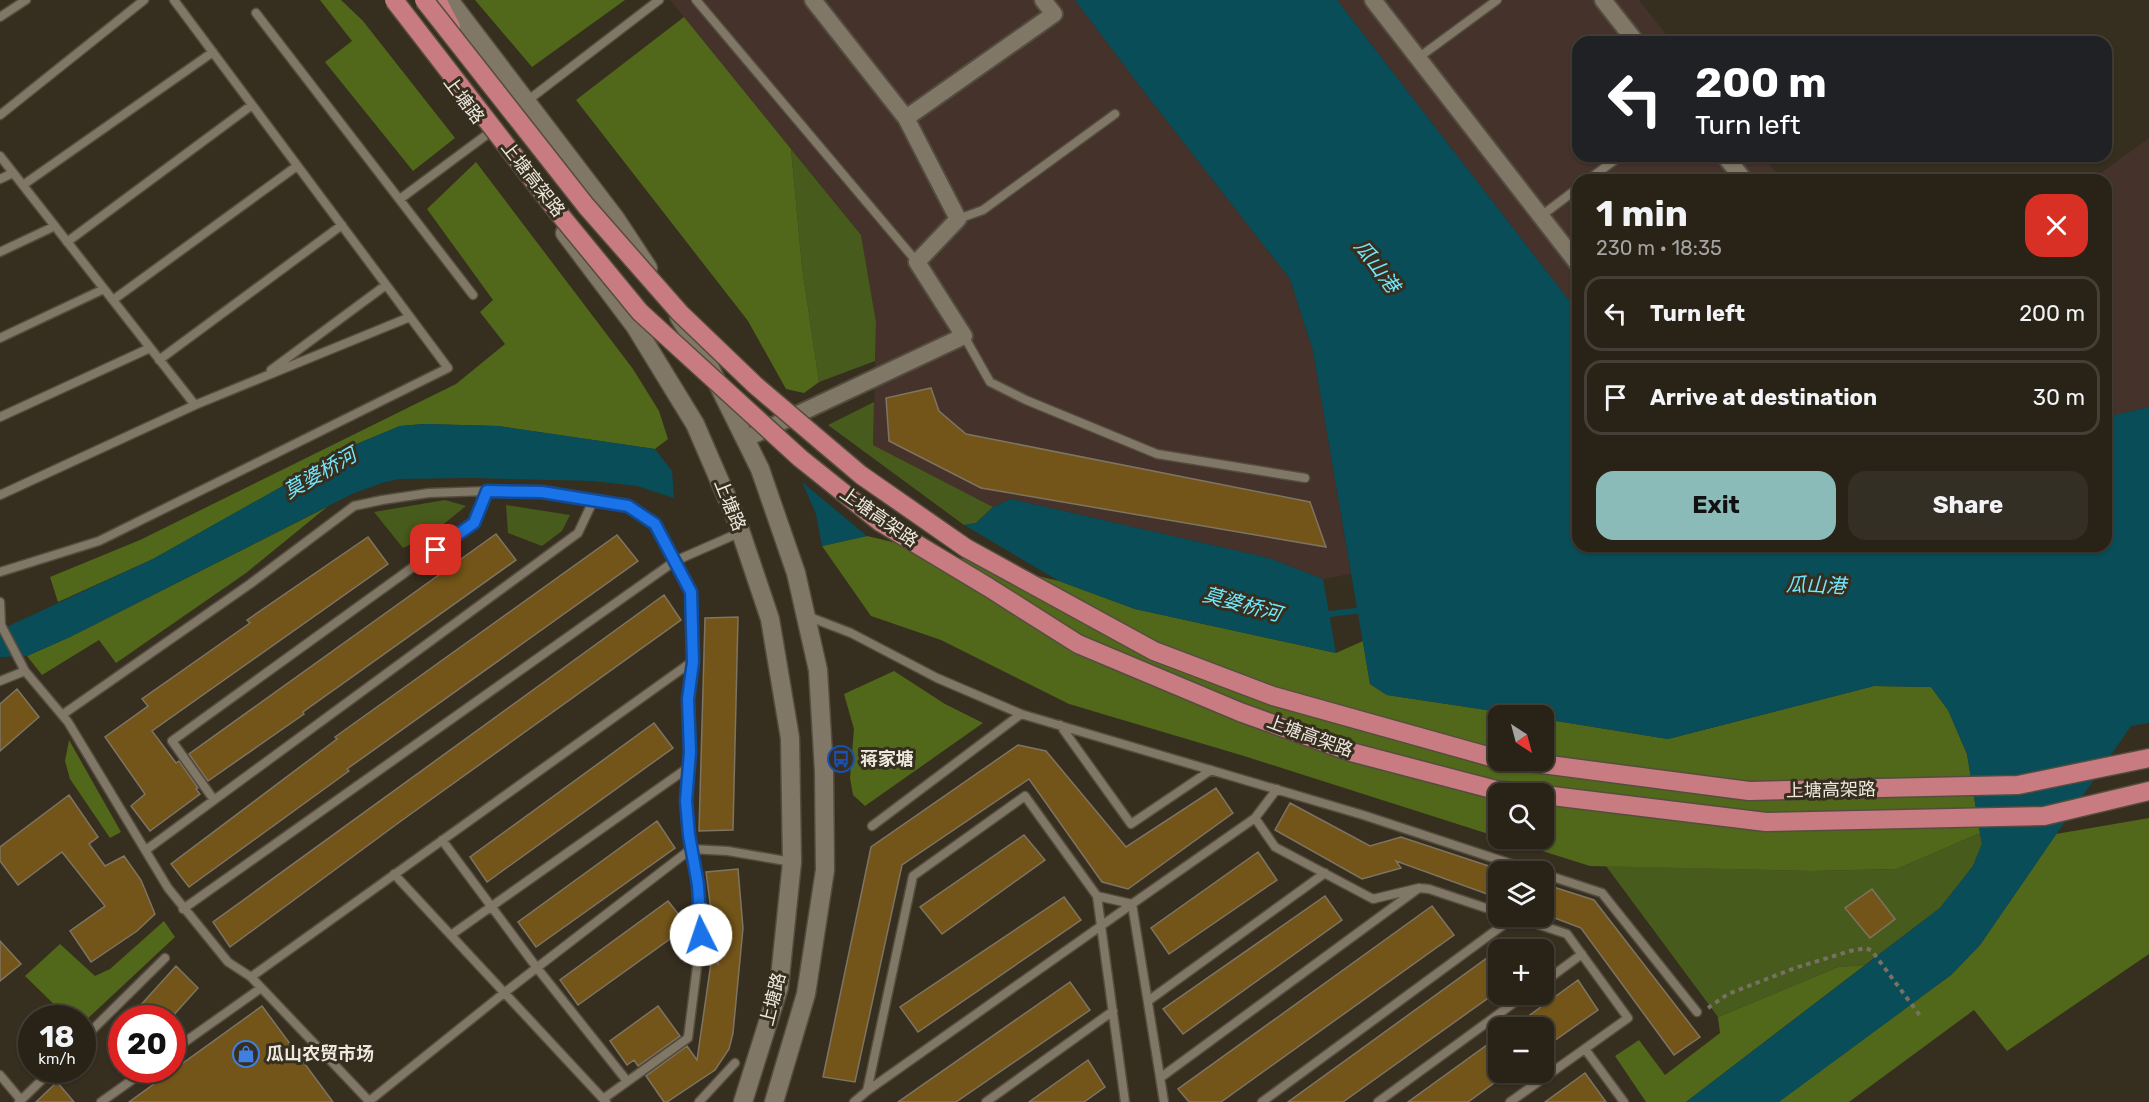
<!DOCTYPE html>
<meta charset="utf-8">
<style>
body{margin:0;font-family:Rubik,"Noto Sans SC",sans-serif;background:#342f24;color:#f1f3f6;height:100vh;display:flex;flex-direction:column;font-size:22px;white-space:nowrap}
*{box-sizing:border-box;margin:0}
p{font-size:20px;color:#a5a4a1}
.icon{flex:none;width:33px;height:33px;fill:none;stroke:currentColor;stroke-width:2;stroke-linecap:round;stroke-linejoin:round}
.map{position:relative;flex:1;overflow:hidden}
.drawer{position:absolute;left:1572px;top:174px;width:540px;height:378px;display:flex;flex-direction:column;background:#282217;border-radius:18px;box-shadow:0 2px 4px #0004,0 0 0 2px #443f36}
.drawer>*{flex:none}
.banner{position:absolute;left:1572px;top:36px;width:540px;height:126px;border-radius:18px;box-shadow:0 2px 4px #0004,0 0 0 2px #443f36;background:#202124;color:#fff;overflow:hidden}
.needle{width:39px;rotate:144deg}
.fabs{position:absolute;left:1488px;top:705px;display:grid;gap:12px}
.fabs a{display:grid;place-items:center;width:66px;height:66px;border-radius:12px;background:#282217;box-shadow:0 2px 4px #0004,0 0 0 2px #443f36;font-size:30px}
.speed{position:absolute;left:18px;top:1005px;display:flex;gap:12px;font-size:30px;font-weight:700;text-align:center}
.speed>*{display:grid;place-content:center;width:78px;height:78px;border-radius:50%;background:#282217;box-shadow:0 2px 4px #0004,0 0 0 2px #443f36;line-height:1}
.speed small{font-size:15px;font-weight:400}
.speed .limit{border:9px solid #d22;background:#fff;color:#111}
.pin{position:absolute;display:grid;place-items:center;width:51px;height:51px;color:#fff;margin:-26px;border-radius:12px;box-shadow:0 3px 9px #0006}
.me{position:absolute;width:66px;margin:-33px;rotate:356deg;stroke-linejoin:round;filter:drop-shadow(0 0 4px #0008)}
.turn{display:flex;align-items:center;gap:21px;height:126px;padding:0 24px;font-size:27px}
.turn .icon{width:78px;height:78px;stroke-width:2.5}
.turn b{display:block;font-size:42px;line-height:51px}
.round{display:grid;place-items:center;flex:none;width:63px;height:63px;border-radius:18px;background:#342f24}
.summary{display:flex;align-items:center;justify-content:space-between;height:102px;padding:0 24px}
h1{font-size:36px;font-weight:700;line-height:45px}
.button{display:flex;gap:12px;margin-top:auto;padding:12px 24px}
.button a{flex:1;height:69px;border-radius:18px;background:#8bbbb9;color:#111;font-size:24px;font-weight:700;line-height:69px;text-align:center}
.button a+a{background:#342f24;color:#f1f3f6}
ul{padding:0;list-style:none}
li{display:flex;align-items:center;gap:18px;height:75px;margin:0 12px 9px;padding:0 12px;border:3px solid #443f36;border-radius:18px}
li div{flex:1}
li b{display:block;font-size:22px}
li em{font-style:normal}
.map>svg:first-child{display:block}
</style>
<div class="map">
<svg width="2149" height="1102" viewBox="0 0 2149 1102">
<rect width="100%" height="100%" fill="#362e1f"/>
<path fill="#44322b" d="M670,0H1075L1145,93L1290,279L1313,351L1351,574L1323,579L1269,558L1011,499L993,507L873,445L876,322L861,235Z
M1337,0H1639L1672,42H1578V156H1763L1782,180H1578V312Z
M2149,138V407L2106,417V180H2091Z"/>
<path fill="#475b1c" d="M791,149L861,235L876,322L875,361L819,382L802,267Z
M874,402L873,445L993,507L976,523L964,525L828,425Z
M445,500L466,506L430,535L403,548L374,512Z
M506,505L570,515L562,531L542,546L508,533Z
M1980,833L1982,844L1973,866L1940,908L1865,965L1838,967L1718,1017L1606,866L1811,871L1897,869Z"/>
<path fill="#51681a" d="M320,0H341L363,21L455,138L413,171L325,62L352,41Z
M475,0H625L532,67Z
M684,17L791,149L802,267L819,382L804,393L786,389L748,321L576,100Z
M476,162L633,369L659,411L668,439L655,449L498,426L424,424L400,426L359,443L153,559L58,602L50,577L140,540L456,384L505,344L480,312L493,300L427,209Z
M327,507L246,573L116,663L99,640L42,675L27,656L70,637Z
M867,536L1059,581L1135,609L1336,653L1363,641L1370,684L1387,695L1520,715L1498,716V760H1544V719L1668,739L1874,686L1931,687L1948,710L1967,754L1980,833L1897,869L1811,871L1590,866L1504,839L1544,838V794H1498V837L1244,756L1069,704L941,640L871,616L822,546Z
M894,671L945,704L983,723L865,806L853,795L850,778L854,729L844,694Z
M69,740L121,832L110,838L70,779L65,761Z
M2149,818V954L2007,1051L1974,1010L1849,1102H1778L1951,975L1980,945L2056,834Z
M164,921L175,937L85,1021H83L82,1018H70L66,1016L25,976L60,944L95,976L110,969Z
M1865,965L1686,1102H1646L1615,1056L1639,1040L1665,1075L1720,1033L1718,1017L1838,967Z"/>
<path fill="#094d58" d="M1075,0H1337L1578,312V546H2106V417L2149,407V723L2131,726L1980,945L1951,975L1779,1102H1686L1940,908L1973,866L1982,844L1980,833L1967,754L1948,710L1931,687L1874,686L1668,739L1544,719V716L1520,715L1387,695L1370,684L1313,351L1290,279L1145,93Z
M424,424L498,426L655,449L672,471L674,498L637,486L592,481L470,478L399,479L382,483L352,494L70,637L27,656L0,657V630L153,559L359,443L400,426Z
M802,482L867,536L822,546L816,514Z
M1011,499L1269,558L1323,579L1336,653L1135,609L1059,581L964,525L976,523L993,507Z"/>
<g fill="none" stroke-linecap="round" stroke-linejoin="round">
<path stroke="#094d58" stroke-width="6" d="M1322,615L1363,610"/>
</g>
<path fill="#745519" stroke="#7e7463" stroke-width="1.5" d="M931,388L939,411L966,434L1310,502L1326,547L981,488L889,441L886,398Z
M496,534L516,560L303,712L304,714L208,781L189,754Z
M617,535L638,561L347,769L349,771L189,887L171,864L337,739L335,737Z
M368,537L388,564L152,731L176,763L179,761L198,788L196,789L200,794L150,831L131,806L145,794L105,737L148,706L142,699L250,623L247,620Z
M664,595L681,620L401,821L230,947L213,922Z
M738,617L733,830L699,831L705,618Z
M17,689L39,717L0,751V704Z
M654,723L673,748L487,882L470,857Z
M1018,745L1046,751L1126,847L1216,788L1233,813L1128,889L1102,882L1029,779L902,865L855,1082L823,1077L871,847Z
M69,795L98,837L89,844L105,866L124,856L141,880L155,914L137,931L91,962L70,931L105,906L62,852L18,885L0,861V847Z
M1290,803L1370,846L1401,837L1498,869V898L1396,861L1401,868L1362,879L1275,830Z
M657,821L675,848L536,947L518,922Z
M1024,835L1045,860L942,934L920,907Z
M1258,852L1277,880L1169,954L1151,928Z
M738,869L743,928L733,1033L729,1049L715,1070L667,1102H664L646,1076L687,1046L697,1060L712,956L718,964L706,872Z
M1544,884L1594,900L1700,1037L1674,1055L1581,928L1544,914Z
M1872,889L1895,919L1870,938L1845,908Z
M1325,896L1342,920L1183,1034L1163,1009Z
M1064,897L1081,920L918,1032L900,1007Z
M668,901L688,926L578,1005L560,980Z
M1432,906L1454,935L1221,1102H1189L1178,1089Z
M0,941L21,964L0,981Z
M1498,950V991L1343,1102H1288Z
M176,966L198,988L171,1018H129Z
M1578,980L1598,1010L1544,1048V1028H1512Z
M1070,982L1090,1010L956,1102H898Z
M262,1006L333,1102H129Z
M658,1006L680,1036L638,1066L634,1060L627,1065L610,1041Z
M1498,1037V1080L1468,1102H1408Z
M1088,1060L1105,1087L1084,1102H1029Z
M1585,1073L1606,1102H1545Z
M57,1082L74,1102H36Z"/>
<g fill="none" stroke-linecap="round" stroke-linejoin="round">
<defs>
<path id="service" d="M696,0L917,262
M256,13L473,295
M0,17L26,0
M1418,58L1497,0
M527,101L659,0
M0,115L144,0
M0,156L195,405
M0,179L13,173
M1588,180L1620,156
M23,185L213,52
M400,199L489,133
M1541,216L1578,188
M958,219L983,210L1115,114
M67,242L252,105
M0,252L55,226
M113,300L297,166
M964,336L990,382L1026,400L1157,454L1305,478
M0,338L104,289
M159,360L342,225
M271,370L386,285
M0,417L150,348
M0,495L195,405L410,317
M0,572L99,541L448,368L174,0
M0,602L1,625L25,671
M807,616L851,633L937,678L1021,714L1363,815L1536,872
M0,681L25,671L68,722L168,888L228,962L251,977L369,1101
M62,715L250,584L354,506L382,500L429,493L487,491L542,492L628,506L655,524L691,592L693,661L688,699L690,752L686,801L689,835L698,885L701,935L688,1038L603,1099
M1060,725L1131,824L1211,770
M214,800L172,741L474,523L487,491
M1255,818L1275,847L1373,899L1419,888L1429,889L1498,912
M872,826L1021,714
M442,840L537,968L627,1081
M146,850L578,533L594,499
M394,874L606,1102
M1544,874L1602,893L1697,1012
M1097,896L1125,1102
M183,909L675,561L741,532
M451,935L689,767
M251,977L693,661
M1544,982L1582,954
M1148,1001L1325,873
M82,1040L165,958
M1585,1049L1624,1102
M172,1051L261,988
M0,1075L21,1100
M1160,1078L1419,888
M867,1091L1132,904
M19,1102L52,1070
M101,1102L146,1070
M368,1102L504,993L691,849L728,851L792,862
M699,1102L735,1063
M854,1102L867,1091L913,876L1025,796L1097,896L1132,904
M986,1102L1113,1011
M1164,1102L1132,904L1255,818L1277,789
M1262,1102L1514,917
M1378,1102L1526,994
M1510,1102L1628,1018L1567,934L1513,916"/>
<path id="minor" d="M1373,0L1578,264
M1603,0L1636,42
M906,118L1054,14L1043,0
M1725,156L1744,180
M745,439L964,336L917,262L958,219L906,118L813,0"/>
<path id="secondary" d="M449,0L615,218L648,268
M565,233L635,326L695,424L737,521L770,619L790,738L792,862L779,987L743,1102
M679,317L703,354L760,469L796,573L818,670L824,771L825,870L806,994L774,1102"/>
<path id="trunk" d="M437,0L451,27
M1511,760L1749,791L2018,785L2149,758
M1544,795L1766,822L2044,816L2149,791"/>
</defs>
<use href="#service" stroke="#544d3f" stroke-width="11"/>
<use href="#minor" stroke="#544d3f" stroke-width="20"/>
<use href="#secondary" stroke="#544d3f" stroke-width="21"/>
<use href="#trunk" stroke="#544d3f" stroke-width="21"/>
<path stroke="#777063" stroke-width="4" stroke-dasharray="4.5 4.5" stroke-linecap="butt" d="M1708,1008L1728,994L1795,968L1850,951L1866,948L1872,951L1921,1017"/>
<use href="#service" stroke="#817766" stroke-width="8"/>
<use href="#minor" stroke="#817766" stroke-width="16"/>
<use href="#secondary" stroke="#817766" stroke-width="18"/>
<use href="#trunk" stroke="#c87c82" stroke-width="18"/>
<defs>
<path id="trunk-bridge" d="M394,0L553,206L640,312L800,458L880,522L988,587L1078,644L1240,712L1351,752L1496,790L1529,794
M424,0L586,206L680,313L755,385L861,475L966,548L1154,651L1273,696L1498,759"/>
</defs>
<use href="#trunk-bridge" stroke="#544d3f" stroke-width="21" stroke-linecap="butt"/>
<use href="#trunk-bridge" stroke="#c87c82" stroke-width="18"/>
</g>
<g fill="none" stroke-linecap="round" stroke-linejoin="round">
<defs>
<path id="route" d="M436,550L474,523L487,491L542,492L628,506L655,524L691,592L693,662L688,699L690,752L686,801L689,835L698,885L701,935"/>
</defs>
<use href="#route" stroke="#114b97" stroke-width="15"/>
<use href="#route" stroke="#1a73e8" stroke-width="10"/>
</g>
<defs>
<symbol id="bus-ring" viewBox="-11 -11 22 22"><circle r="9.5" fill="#362e1f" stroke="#1a4fb4" stroke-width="1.5"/><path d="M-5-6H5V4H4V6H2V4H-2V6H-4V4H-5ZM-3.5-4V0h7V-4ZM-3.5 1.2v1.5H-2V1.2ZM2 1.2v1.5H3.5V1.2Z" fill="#1a4fb4"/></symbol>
<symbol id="shop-ring" viewBox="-11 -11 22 22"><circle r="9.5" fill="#362e1f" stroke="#3f7fe0" stroke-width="1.5"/><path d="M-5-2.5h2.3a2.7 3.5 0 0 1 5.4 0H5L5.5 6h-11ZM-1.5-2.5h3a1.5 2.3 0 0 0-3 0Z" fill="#3f7fe0"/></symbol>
</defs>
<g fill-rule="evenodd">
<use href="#bus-ring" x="826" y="744" width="30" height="30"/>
<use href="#shop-ring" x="231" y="1039" width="30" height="30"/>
</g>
<g text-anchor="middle" stroke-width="6" stroke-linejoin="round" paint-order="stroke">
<g font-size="18" fill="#eee8df" stroke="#362e1f">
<text transform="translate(464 100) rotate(53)" y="6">上塘路</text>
<text transform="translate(533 179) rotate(52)" y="6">上塘高架路</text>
<text transform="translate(730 505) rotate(68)" y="6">上塘路</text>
<text transform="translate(879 517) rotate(35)" y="6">上塘高架路</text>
<text transform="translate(1310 736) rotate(20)" y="6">上塘高架路</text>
<text transform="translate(1831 790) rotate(-1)" y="6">上塘高架路</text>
<text transform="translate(773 999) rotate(-76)" y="6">上塘路</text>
</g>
<g font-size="18" font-weight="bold" fill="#eee8df" stroke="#362e1f" text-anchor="start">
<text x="860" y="765">蒋家塘</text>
<text x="266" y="1060">瓜山农贸市场</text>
</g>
<g font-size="20" font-style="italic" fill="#73e7fc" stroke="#362e1f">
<text transform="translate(1377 266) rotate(53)" y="7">瓜山港</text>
<text transform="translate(320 473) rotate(-30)" y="7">莫婆桥河</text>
<text transform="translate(1816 585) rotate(2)" y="7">瓜山港</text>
<text transform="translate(1242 604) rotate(15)" y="7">莫婆桥河</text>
</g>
</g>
</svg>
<div class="fabs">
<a><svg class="needle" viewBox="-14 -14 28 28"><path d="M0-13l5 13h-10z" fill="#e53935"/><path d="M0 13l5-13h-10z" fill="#a5a4a1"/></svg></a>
<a><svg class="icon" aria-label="search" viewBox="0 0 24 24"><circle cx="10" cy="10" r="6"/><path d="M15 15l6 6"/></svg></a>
<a><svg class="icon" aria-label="layers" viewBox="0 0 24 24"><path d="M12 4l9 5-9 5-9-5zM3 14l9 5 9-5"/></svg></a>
<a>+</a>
<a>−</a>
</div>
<div class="speed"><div>18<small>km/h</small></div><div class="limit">20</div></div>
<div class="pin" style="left:436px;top:550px;background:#d93025"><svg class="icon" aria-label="arrive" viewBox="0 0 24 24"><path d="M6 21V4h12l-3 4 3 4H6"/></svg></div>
<svg class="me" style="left:701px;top:935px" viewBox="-20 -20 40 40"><circle r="19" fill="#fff"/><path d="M0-13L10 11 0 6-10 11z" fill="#1a73e8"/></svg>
<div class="banner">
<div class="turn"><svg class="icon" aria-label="left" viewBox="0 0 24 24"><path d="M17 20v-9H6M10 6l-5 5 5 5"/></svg><div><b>200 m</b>Turn left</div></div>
</div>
<section class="drawer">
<div class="summary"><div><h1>1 min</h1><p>230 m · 18:35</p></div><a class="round" style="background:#d93025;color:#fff"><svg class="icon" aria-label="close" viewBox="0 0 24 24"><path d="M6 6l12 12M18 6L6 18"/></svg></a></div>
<ul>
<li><svg class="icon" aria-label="left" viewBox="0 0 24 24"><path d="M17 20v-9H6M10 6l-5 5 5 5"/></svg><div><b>Turn left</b></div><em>200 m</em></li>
<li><svg class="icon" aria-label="arrive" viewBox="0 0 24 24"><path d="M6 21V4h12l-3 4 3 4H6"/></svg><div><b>Arrive at destination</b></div><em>30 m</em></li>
</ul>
<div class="button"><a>Exit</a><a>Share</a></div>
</section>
</div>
